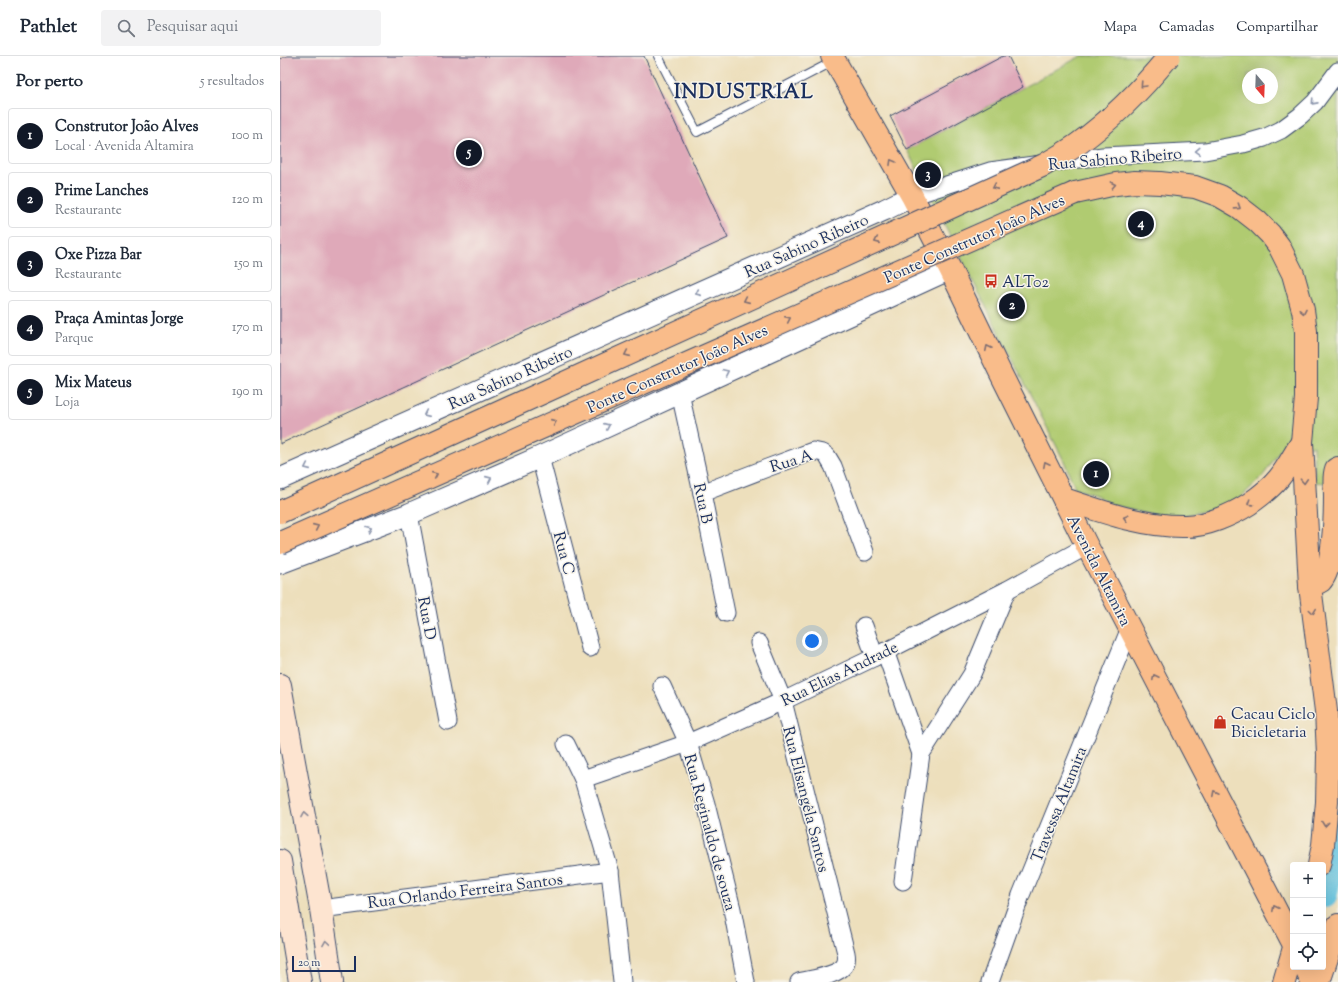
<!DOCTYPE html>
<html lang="pt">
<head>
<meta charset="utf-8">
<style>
	:root { --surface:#fff; --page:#f2f2f3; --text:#1f2937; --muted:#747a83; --line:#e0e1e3; --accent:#111827 }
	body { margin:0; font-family:"Sorts Mill Goudy",serif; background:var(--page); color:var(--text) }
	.controls { position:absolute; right:12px; bottom:12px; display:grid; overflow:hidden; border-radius:4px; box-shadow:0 4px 16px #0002 }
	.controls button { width:36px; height:36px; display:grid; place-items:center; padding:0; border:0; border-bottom:1px solid var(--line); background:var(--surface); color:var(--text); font:20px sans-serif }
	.compass { position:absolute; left:962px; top:12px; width:36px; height:36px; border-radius:50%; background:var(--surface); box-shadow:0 4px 16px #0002; rotate:161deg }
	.scale { position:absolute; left:12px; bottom:10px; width:64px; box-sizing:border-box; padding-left:4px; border:2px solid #1b2f5e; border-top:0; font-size:11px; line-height:14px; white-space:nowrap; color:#1b2f5e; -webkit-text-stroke:3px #f7f3e8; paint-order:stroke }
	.you { position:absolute; left:532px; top:585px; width:14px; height:14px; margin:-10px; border:3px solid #fff; border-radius:50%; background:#1a73e8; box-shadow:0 0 0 6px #1a73e833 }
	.badge { display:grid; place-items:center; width:26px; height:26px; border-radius:50%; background:var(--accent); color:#fff; font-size:13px; font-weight:700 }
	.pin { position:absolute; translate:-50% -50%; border:2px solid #fff; box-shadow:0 1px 4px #0006 }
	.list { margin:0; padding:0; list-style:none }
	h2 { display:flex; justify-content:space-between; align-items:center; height:52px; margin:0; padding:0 16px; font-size:17px }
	h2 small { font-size:13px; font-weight:400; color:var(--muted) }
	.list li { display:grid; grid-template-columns:26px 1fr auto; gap:12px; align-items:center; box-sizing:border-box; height:56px; margin:0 8px 8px; padding:0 8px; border:1px solid var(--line); border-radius:4px }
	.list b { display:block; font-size:15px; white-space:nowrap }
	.list p { margin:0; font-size:13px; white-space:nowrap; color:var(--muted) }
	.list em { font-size:13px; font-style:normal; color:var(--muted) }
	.icon { flex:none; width:22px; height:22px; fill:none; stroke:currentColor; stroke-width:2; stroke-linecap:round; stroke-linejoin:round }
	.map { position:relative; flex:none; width:1058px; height:926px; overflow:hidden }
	header { display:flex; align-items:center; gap:24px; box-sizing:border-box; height:56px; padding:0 20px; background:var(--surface); border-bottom:1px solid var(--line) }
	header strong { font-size:19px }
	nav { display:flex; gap:22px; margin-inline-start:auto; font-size:14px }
	.search { width:280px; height:36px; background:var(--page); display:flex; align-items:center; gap:10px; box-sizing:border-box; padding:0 14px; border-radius:4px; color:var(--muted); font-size:15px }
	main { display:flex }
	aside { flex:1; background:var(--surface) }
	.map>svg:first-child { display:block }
	.green { fill:#b0cb71; stroke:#667d68; fill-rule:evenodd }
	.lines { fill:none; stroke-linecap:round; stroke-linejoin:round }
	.canal { stroke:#62c3e0; stroke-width:22 }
	.building { fill:#dfa9b9 }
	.service-casing { stroke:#3a496c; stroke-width:10 }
	.minor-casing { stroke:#3a496c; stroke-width:19 }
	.tertiary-casing { stroke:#3a496c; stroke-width:23 }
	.secondary-casing { stroke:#3a496c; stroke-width:24 }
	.primary-casing { stroke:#3a496c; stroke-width:24 }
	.service { stroke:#fff; stroke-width:8 }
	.minor { stroke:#fff; stroke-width:17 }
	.tertiary { stroke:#fff; stroke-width:21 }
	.secondary { stroke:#fde4d0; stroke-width:22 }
	.primary { stroke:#f9bc8a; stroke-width:22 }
	.primary-bridge-casing { stroke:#3a496c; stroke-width:24; stroke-linecap:butt }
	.primary-bridge { stroke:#f9bc8a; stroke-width:22 }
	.oneway { stroke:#7f6e72 }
	.oneway2 { stroke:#8d97ae }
	.oneway3 { stroke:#8c8a97 }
	.labels { text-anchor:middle; stroke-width:3; stroke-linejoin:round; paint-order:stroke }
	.street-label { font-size:16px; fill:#1b2f5e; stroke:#f7f3e8 }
	.poi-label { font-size:16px; fill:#1b2f5e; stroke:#f7f3e8; text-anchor:start }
	.district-label { font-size:20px; font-weight:bold; letter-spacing:1px; fill:#1b2f5e; stroke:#f7f3e8 }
</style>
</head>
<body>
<header>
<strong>Pathlet</strong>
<div class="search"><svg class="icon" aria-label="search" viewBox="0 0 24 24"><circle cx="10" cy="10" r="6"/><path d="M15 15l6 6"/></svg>Pesquisar aqui</div>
<nav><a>Mapa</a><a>Camadas</a><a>Compartilhar</a></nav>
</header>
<main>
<aside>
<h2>Por perto<small>5 resultados</small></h2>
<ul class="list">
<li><span class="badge">1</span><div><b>Construtor João Alves</b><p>Local · Avenida Altamira</p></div><em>100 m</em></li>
<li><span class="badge">2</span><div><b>Prime Lanches</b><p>Restaurante</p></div><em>120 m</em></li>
<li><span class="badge">3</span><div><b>Oxe Pizza Bar</b><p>Restaurante</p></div><em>150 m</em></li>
<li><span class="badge">4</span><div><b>Praça Amintas Jorge</b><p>Parque</p></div><em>170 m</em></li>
<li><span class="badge">5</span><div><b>Mix Mateus</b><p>Loja</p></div><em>190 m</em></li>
</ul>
</aside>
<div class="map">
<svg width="1058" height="926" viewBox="0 0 1058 926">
	<rect width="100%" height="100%" fill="#f7f3e8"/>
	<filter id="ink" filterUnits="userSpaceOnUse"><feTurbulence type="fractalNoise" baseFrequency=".025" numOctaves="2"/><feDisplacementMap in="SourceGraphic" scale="8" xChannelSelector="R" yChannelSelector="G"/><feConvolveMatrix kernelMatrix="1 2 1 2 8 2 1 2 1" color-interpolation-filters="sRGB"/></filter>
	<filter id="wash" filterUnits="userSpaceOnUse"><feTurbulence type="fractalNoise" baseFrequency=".012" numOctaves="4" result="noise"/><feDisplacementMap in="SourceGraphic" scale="16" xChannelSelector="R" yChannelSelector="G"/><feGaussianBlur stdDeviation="0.9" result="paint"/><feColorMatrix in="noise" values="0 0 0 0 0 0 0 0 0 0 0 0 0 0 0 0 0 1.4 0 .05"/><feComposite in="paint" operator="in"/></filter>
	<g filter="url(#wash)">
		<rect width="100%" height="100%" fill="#eddfbc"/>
		<path class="green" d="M 801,0 L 1058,0 L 1058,428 L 1035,426 L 1033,390 L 1003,390 L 983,420 L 960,442 L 930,454 L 890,462 L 833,449 L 817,440 L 795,432 L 784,405 L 702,243 L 627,94 ZM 968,18 L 992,18 L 992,42 L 968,42 Z"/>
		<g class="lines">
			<path class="canal" d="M 1046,841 L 1052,813 L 1058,765"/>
		</g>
		<g id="blocks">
			<g class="building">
				<path d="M 7,0 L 364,0 L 448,182 L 0,388 L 0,3 Z"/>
				<path d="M 723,0 L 728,0 L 743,31 L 627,94 L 610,60 Z"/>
			</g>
		</g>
	</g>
	<g filter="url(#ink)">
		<use href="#blocks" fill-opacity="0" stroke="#3a496c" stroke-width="1"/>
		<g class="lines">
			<g class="service-casing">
				<path id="service" d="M 378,0 L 417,76 L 554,5"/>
			</g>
			<g class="minor-casing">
				<g id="minor">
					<path d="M 632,140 L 710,115 L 790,104 L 823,100 L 925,95 L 963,88 L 984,82 L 1001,74 L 1020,60 L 1035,46 L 1058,15"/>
					<path d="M 400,337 L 422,437 L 446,557"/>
					<path d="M 260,401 L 310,592"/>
					<path d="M 422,437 L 487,412 L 533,395 L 543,397 L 547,400 L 553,410 L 585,496"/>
					<path d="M 129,458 L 168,666"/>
					<path d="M 584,570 L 595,601"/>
					<path d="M 479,587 L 503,645 L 566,897 C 567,902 567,906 564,910 C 557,920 530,923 519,926"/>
					<path d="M 605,595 L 641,698"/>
					<path d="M 382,630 L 408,687 L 426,748 L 452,853 L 466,926"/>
					<path d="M 286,688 L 303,723 L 330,815 L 342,926"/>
					<path d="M 303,723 L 408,687 L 503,645 L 595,601 L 727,534 L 807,490"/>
					<path d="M 623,825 L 641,698 L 692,618 L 727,534"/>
					<path d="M 41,853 L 330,815"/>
					<path d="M 710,926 L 741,839 L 850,572"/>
				</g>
			</g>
			<g class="tertiary-casing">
				<g id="tertiary">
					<path d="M 0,423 L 604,154 L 632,140"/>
					<path d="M 0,507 L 129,458 L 260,401 L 670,213"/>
				</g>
			</g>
			<g class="secondary-casing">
				<g id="secondary">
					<path d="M 0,629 L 41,853 L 52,926"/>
					<path d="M 0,805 L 20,926"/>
				</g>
			</g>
			<g class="primary-casing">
				<g id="primary">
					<path d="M 552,0 L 632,140 L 670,213 L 721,318 L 807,490 L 1013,887"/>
					<path d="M 795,137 L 836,128 L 855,126 L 880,127 L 915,131 L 940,140 L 959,151 L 977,165 L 990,178 L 999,190 L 1013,218 L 1023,254 L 1026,275 L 1026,342 L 1022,386 L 1030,530 L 1046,655 L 1048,699 L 1047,746 L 1043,789 L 1039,809"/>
					<path d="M 784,443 C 823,456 864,471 906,470 C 926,470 952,459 969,448 C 979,441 991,432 999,422 C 1008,411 1014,398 1022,386"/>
					<path d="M 1030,530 C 1034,528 1038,527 1041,525 C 1054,511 1055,459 1055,440 C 1055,430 1053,422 1056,413 L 1058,412"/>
					<path d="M 1025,911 L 1032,926"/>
					<path d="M 1004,926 L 1013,895"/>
					<path d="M 1039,926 L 1058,869"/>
				</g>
			</g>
			<use href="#service" class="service"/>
			<use href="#minor" class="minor"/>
			<use href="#tertiary" class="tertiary"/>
			<use href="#secondary" class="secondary"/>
			<use href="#primary" class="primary"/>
			<g class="primary-bridge-casing">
				<g id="primary-bridge">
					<path d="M 0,456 L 764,109 C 775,102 787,96 798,88 C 831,64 863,32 889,0"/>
					<path d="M 0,487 L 795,137"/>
				</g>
			</g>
			<use href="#primary-bridge" class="primary-bridge"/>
		</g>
		<defs><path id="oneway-chevron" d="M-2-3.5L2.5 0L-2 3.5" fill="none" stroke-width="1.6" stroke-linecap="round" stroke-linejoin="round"/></defs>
		<g class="oneway">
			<use href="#oneway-chevron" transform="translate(863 29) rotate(133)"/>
			<use href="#oneway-chevron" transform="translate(612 106) rotate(-120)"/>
			<use href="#oneway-chevron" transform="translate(833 129) rotate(-11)"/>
			<use href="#oneway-chevron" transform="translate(715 131) rotate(156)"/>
			<use href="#oneway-chevron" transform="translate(958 151) rotate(33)"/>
			<use href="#oneway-chevron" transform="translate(597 185) rotate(156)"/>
			<use href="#oneway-chevron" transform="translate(466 244) rotate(156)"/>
			<use href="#oneway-chevron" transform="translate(1023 255) rotate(79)"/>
			<use href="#oneway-chevron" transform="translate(508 263) rotate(-24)"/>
			<use href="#oneway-chevron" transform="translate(708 292) rotate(-116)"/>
			<use href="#oneway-chevron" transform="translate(347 298) rotate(156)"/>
			<use href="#oneway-chevron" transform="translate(274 366) rotate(-24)"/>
			<use href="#oneway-chevron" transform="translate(766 408) rotate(-117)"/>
			<use href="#oneway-chevron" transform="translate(155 419) rotate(-24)"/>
			<use href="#oneway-chevron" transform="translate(1024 425) rotate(87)"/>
			<use href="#oneway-chevron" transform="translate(970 447) rotate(147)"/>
			<use href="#oneway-chevron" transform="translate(846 462) rotate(-165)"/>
			<use href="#oneway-chevron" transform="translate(36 471) rotate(-24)"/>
			<use href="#oneway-chevron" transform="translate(1033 555) rotate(82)"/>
			<use href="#oneway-chevron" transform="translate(875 621) rotate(-117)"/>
			<use href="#oneway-chevron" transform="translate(935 737) rotate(-117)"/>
			<use href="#oneway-chevron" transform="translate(1045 768) rotate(96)"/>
			<use href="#oneway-chevron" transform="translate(995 852) rotate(-117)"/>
		</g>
		<g class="oneway2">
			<use href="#oneway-chevron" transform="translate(1034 46) rotate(132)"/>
			<use href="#oneway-chevron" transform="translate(918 95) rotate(177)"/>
			<use href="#oneway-chevron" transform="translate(418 237) rotate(156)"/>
			<use href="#oneway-chevron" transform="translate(446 316) rotate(-25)"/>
			<use href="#oneway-chevron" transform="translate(146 358) rotate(156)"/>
			<use href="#oneway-chevron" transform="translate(327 370) rotate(-24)"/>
			<use href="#oneway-chevron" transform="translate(27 411) rotate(156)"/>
			<use href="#oneway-chevron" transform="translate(209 423) rotate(-24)"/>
			<use href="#oneway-chevron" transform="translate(89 473) rotate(-21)"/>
		</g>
		<g class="oneway3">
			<use href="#oneway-chevron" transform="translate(24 759) rotate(-100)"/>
			<use href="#oneway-chevron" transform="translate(46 887) rotate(-99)"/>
		</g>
	</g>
	<defs>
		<g id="bus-bare" transform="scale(1.08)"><path d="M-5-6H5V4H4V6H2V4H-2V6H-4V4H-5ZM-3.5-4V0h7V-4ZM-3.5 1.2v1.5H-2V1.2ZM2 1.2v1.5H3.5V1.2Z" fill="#c8321e" stroke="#f7f3e8" stroke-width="2.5" paint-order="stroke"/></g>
		<g id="shop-bare" transform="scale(1.08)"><path d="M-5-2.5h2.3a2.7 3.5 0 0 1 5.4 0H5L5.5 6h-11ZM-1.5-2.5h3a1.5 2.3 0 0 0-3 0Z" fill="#c8321e" stroke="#f7f3e8" stroke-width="2.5" paint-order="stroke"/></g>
	</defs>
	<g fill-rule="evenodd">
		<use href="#bus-bare" x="711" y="225"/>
		<use href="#shop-bare" x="940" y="666"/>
	</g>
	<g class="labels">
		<g class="street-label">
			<text transform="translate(835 102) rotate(-5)" y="6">Rua Sabino Ribeiro</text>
			<text transform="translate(694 182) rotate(-24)" y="6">Ponte Construtor João Alves</text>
			<text transform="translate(526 189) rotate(-24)" y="6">Rua Sabino Ribeiro</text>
			<text transform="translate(397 312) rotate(-24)" y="6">Ponte Construtor João Alves</text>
			<text transform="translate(230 321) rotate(-24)" y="6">Rua Sabino Ribeiro</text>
			<text transform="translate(511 404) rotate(-17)" y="6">Rua A</text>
			<text transform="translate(424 447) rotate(78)" y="6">Rua B</text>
			<text transform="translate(285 497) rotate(75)" y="6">Rua C</text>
			<text transform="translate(820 514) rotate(63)" y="6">Avenida Altamira</text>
			<text transform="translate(148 562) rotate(79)" y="6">Rua D</text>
			<text transform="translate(559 617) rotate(-26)" y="6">Rua Elias Andrade</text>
			<text transform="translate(527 743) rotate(76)" y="6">Rua Elisangêla Santos</text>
			<text transform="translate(778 748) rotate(-68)" y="6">Travessa Altamira</text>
			<text transform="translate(431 776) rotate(75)" y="6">Rua Reginaldo de souza</text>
			<text transform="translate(185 834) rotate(-7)" y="6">Rua Orlando Ferreira Santos</text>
		</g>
		<g class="poi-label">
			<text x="722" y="231">ALT02</text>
			<text x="951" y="663">Cacau Ciclo<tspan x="951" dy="18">Bicicletaria</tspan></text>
		</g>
		<g class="district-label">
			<text x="464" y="42">INDUSTRIAL</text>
		</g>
	</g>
</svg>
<div class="controls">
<button>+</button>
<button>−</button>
<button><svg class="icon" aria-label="locate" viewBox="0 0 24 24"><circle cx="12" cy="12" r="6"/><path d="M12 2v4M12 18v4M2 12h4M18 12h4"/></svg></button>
</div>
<svg class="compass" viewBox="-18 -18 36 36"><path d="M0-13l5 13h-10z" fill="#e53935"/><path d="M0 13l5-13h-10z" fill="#747a83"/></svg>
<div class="scale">20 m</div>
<div class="you"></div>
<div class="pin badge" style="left:816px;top:418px">1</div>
<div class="pin badge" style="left:732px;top:250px">2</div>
<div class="pin badge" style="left:648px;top:119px">3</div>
<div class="pin badge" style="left:861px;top:168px">4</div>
<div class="pin badge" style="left:189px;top:97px">5</div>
</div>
</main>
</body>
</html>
